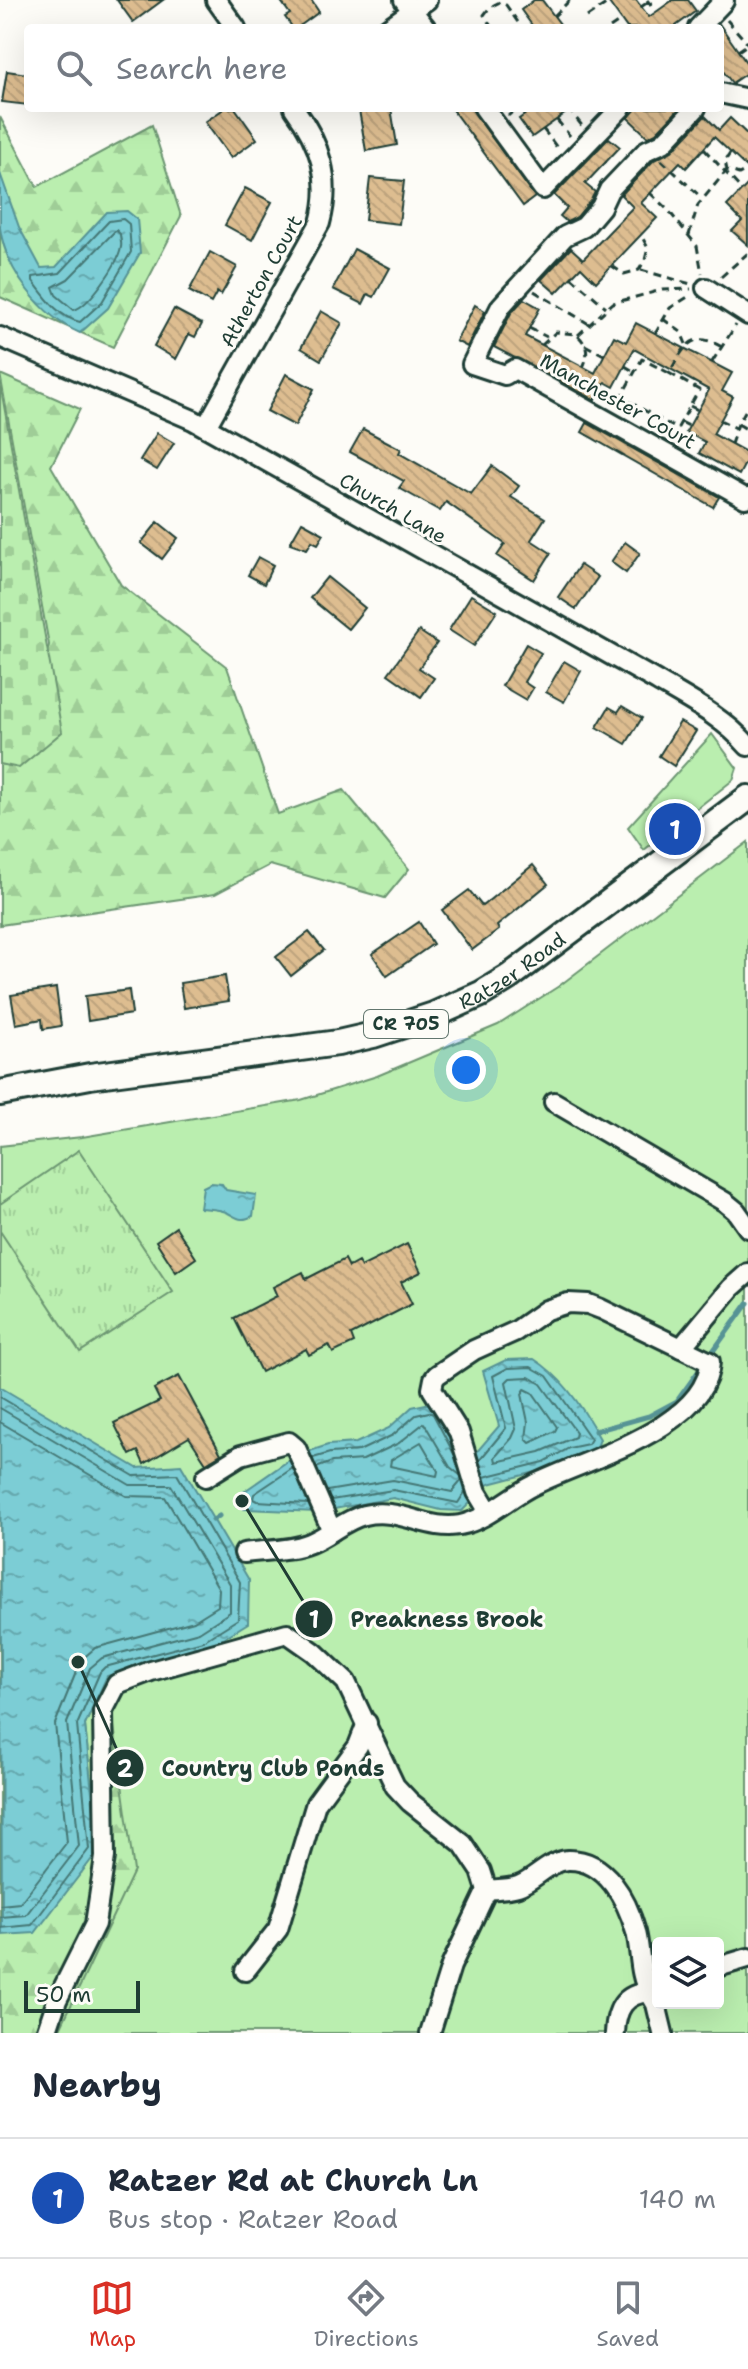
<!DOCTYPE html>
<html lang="en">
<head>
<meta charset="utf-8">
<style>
	:root { --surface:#fff; --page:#f6f6f7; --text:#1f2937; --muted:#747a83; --line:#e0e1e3; --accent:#d93025 }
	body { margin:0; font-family:"Shantell Sans",sans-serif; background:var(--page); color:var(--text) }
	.controls { position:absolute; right:24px; bottom:24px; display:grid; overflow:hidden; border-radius:8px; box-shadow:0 8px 32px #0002 }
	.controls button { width:72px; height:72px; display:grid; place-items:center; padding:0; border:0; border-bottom:2px solid var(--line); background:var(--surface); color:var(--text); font:40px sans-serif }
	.scale { position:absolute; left:24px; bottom:20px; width:116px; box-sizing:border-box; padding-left:8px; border:4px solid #1f3d34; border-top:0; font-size:22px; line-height:28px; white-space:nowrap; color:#1f3d34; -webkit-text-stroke:6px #fdfcf7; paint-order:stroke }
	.you { position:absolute; left:466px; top:1070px; width:28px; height:28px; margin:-20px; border:6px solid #fff; border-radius:50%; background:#1a73e8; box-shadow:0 0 0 12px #1a73e833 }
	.badge { display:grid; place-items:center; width:52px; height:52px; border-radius:50%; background:var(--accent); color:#fff; font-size:26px; font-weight:700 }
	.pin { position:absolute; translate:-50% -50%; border:4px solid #fff; box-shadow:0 2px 8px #0006 }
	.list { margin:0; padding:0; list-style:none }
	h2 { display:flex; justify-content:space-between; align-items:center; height:104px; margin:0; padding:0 32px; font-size:34px }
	h2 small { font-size:26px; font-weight:400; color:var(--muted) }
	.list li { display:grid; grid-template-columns:52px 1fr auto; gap:24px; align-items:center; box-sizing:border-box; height:120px; padding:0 32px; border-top:2px solid var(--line) }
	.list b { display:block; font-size:30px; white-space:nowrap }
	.list p { margin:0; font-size:26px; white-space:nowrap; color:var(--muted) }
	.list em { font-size:26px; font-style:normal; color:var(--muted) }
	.icon { flex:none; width:44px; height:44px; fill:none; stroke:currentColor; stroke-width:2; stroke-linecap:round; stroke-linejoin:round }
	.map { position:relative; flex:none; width:748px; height:2033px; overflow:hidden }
	.search { position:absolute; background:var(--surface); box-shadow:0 8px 32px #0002; left:24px; right:24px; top:24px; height:88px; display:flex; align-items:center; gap:20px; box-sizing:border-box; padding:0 28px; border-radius:8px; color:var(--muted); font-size:30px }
	.sheet { height:224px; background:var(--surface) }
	nav { display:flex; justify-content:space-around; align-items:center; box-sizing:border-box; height:112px; border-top:2px solid var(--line); background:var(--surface); font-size:22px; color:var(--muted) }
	nav a { display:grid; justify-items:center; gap:4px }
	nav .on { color:var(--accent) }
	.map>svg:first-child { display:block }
	.green { fill:#baeeaf; stroke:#6c9672; stroke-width:2; fill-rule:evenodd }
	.forest { fill:url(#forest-firs); stroke:#6c9672; stroke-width:2 }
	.cemetery { fill:url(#cemetery-stones); stroke:#6c9672; stroke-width:2 }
	.park { fill:url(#park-tufts); stroke:#6c9672; stroke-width:2 }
	.water { fill:url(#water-ripples); stroke:#579395; stroke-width:2 }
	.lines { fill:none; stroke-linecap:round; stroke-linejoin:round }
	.shore { stroke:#447774; stroke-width:2 }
	.stream { stroke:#579395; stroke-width:5 }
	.building { fill:url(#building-back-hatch); stroke:#1f3d34; stroke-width:2 }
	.minor-casing { stroke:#1f3d34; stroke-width:24 }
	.major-casing { stroke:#1f3d34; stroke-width:30 }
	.path { stroke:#1f3d34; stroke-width:3; stroke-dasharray:8 6; stroke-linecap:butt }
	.minor { stroke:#fdfcf7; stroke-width:18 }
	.major { stroke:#fdfcf7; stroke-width:24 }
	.labels { text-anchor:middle; stroke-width:6; stroke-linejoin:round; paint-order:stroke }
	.shield { fill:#fdfcf7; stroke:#62766e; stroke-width:2 }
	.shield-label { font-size:18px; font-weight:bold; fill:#1f3d34 }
	.street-label { font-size:20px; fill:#1f3d34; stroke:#fdfcf7 }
	.leader { fill:none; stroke:#1f3d34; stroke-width:3 }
	.callout-dot { fill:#1f3d34; stroke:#fdfcf7; stroke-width:3 }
	.mark-label { font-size:24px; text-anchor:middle; font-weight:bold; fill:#fff }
	.callout-label { font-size:22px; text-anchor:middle; font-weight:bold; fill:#1f3d34; stroke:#fdfcf7; stroke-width:6; stroke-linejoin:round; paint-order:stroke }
</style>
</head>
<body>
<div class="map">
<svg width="748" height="2033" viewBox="0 0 748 2033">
	<defs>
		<pattern id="forest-firs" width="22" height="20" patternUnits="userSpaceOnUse" patternTransform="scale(2)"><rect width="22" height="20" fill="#baeeaf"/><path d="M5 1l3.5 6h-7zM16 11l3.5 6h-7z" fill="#9fcd97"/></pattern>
		<pattern id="cemetery-stones" width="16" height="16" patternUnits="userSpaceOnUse" patternTransform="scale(2)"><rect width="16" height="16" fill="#baeeaf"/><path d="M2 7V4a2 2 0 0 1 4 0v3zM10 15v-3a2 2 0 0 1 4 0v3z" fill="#9fcd97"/></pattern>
		<pattern id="park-tufts" width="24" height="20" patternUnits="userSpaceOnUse" patternTransform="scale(2)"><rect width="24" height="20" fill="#baeeaf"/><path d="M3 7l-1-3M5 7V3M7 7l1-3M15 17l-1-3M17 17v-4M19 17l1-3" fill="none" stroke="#9fcd97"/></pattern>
		<pattern id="water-ripples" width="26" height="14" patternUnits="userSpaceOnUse" patternTransform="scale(2)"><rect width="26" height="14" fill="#7ccdd5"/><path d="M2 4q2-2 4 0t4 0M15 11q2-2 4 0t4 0" fill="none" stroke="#65a8ae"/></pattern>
		<pattern id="building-back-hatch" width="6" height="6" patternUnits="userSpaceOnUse" patternTransform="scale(2)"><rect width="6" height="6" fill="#ddbd90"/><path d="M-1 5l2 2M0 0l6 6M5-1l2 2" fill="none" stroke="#bda37d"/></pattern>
	</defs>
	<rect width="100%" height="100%" fill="#fdfcf7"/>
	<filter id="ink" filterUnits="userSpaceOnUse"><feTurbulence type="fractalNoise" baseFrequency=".0125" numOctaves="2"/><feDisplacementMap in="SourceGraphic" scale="16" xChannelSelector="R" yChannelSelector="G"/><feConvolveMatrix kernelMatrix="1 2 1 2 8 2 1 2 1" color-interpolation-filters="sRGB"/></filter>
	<g filter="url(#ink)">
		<g class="green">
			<path d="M 712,734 L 737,768 L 733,780 L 644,850 L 628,827 Z"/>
			<path d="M 748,842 L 748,2033 L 0,2033 L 0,1146 L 82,1137 L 301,1100 L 377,1076 L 498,1025 L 559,986 ZM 658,1943 L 718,1943 L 718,2003 L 658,2003 Z"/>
		</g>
		<g class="forest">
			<path d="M 0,117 L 37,187 L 152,125 L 181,216 L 113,347 L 0,297 Z"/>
			<path d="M 0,374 L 80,409 L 51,466 L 121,585 L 227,667 L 278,814 L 344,790 L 409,869 L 385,898 L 270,865 L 215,894 L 0,925 L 0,764 L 19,767 L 49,645 Z"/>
			<path d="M 107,1675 L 134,1871 L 58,2033 L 0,2033 L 0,1933 L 2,1935 L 98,1851 L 85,1725 Z"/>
		</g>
		<path class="cemetery" d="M 0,383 L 62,732 L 19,768 L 0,764 Z"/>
		<path class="park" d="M 79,1150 L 173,1292 L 80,1352 L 0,1231 L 0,1204 Z"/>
		<g class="water">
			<path d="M 0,173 L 19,227 L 41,268 L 56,267 L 107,212 L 127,211 L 137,219 L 140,253 L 108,308 L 80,333 C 41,316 6,271 0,228 C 0,211 0,191 0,173 Z"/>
			<path d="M 211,1183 L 222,1184 L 226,1190 L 256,1195 L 253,1216 C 241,1222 238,1218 228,1213 C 221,1209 208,1209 200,1208 L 203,1187 Z"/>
			<path d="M 534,1359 C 563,1377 584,1409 600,1439 L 596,1450 L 582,1456 L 572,1456 L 547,1469 L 489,1484 L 473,1494 L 470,1503 L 462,1511 L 441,1510 L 393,1498 L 318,1512 L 244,1509 L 239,1495 L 295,1456 L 328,1445 L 356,1443 L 389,1428 L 412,1407 L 430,1403 L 475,1454 L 499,1426 L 483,1371 L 506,1360 Z"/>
			<path d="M 0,1387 L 137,1468 L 181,1465 L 249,1580 L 248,1623 L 206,1649 L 107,1676 L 85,1725 L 98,1851 L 35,1933 L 2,1935 Z"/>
		</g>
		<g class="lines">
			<g class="shore">
				<path d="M 123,219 L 129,224 L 131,252 L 102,302 L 80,322 C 59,318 45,297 33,281 L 33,277 L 60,273 L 109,221 Z"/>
				<path d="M 116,230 L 120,234 C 120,238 122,243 121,247 C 119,263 89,306 74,310 L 56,295 L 53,287 L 68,279 Z"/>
				<path d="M 510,1378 L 529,1377 L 541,1384 L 576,1432 L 575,1437 L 540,1452 L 496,1462 L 495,1457 L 512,1438 L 516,1429 L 506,1382 Z"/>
				<path d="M 525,1389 L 533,1393 L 557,1427 L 555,1431 L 530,1443 L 526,1439 L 528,1422 L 522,1394 Z"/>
				<path d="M 0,1397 L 134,1476 L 177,1474 L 240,1582 L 238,1619 L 203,1641 L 105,1667 L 100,1672 L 77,1725 L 89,1849 L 32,1925 L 0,1928"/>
				<path d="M 0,1408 L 130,1485 L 171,1485 L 230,1584 L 230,1612 L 199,1632 L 102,1658 L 90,1668 L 67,1723 L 79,1846 L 26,1915 L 0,1917"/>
				<path d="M 0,1422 L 126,1496 L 165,1497 L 219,1589 L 218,1606 L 194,1621 L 95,1648 L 81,1660 L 55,1724 L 67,1842 L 20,1903 L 0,1905"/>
				<path d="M 421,1442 L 438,1471 L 437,1476 L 390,1466 L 391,1460 Z"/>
				<path d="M 313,1458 L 330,1453 L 359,1451 L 393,1435 L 416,1415 L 429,1412 L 433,1414 L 454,1454"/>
				<path d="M 479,1461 L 506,1428 L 493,1376 L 508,1368 L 531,1367 L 547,1376 L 591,1439 L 588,1444 L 569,1448 L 544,1462 L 484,1477"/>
				<path d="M 293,1468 L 254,1494 L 253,1499 L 257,1501 L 308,1504"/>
				<path d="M 316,1468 L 332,1462 L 363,1460 L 399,1443 L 424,1423 L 450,1467 L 460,1475"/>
				<path d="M 327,1491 L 393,1480 L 452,1492 L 462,1480"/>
				<path d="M 331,1500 L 393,1490 L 458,1503 L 465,1492"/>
			</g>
			<g class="stream">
				<path d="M 708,1358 L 748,1303"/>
				<path d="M 595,1431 L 649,1416 L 677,1401 L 700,1369"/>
				<path d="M 237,1504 L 242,1501"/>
				<path d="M 213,1520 L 219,1516"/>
			</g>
		</g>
		<g class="building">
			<path d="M 117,0 L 163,0 L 133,22 Z"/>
			<path d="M 280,0 L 311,0 L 319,12 L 297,28 L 293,28 L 285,17 L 290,14 Z"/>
			<path d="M 534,0 L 542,0 L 563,28 L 534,28 L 521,10 Z"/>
			<path d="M 607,0 L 636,0 L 649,17 L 673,0 L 688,0 L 696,11 L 673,28 L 627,28 Z"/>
			<path d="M 720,25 L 748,65 L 748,72 L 732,83 L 720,67 Z"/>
			<path d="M 7,71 L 28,74 L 28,105 L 2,102 Z"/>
			<path d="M 225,108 L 235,108 L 257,139 L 231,158 L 205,122 Z"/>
			<path d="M 370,108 L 391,108 L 397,145 L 366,151 L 359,110 Z"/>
			<path d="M 451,108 L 471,108 L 535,197 L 523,206 Z"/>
			<path d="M 534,108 L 573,108 L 532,137 L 519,119 Z"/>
			<path d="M 637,108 L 680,108 L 656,133 L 648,137 L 628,118 Z"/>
			<path d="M 705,116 L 719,130 L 730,118 L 748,135 L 748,169 L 714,137 L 686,168 L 680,162 L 641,203 L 657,218 L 596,282 L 581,267 L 556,293 L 541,280 L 571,248 L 583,259 L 633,207 L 621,195 L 654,160 L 672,151 Z"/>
			<path d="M 609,138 L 620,147 L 585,184 L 595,192 L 591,200 L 577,217 L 567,222 L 560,216 L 567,208 L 554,195 Z"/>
			<path d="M 370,178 L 404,181 L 399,224 L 365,220 Z"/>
			<path d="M 748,184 L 748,245 L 732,231 L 742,221 L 727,206 Z"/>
			<path d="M 245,188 L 272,202 L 252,240 L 225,225 Z"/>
			<path d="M 354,249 L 390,268 L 374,297 L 368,294 L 363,304 L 333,289 Z"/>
			<path d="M 210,252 L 237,267 L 221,295 L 217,292 L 211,303 L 189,291 Z"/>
			<path d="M 524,299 L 540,308 L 525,336 L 595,373 L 614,336 L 626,342 L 636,323 L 732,373 L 722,391 L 733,397 L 713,434 L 748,453 L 748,458 L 739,475 L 699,453 L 705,442 L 686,432 L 709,390 L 634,349 L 614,387 L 605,382 L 595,400 L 494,347 L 511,313 Z"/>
			<path d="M 475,305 L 485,311 L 467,347 L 456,341 Z"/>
			<path d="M 174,309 L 202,324 L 195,337 L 189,334 L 176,359 L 154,346 Z"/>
			<path d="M 321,311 L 342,323 L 321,360 L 301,348 Z"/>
			<path d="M 286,374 L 314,389 L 295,426 L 267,411 Z"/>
			<path d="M 587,423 L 719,497 L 713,507 L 582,432 Z"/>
			<path d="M 363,429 L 401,449 L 399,453 L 471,494 L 492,466 L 519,486 L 511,497 L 545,518 L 531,540 L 551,553 L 534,580 L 497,556 L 505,544 L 446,502 L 440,511 L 399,488 L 404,481 L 350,452 Z"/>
			<path d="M 157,433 L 174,443 L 157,470 L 140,460 Z"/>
			<path d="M 158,522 L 178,538 L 162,559 L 141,543 Z"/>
			<path d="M 302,522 L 324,534 L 318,544 L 312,541 L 307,549 L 290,543 Z"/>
			<path d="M 625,542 L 640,553 L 626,573 L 611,562 Z"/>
			<path d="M 258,557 L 273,565 L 264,584 L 248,575 Z"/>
			<path d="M 580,565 L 598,577 L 576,609 L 558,597 Z"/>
			<path d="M 327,577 L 365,608 L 348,629 L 310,598 Z"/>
			<path d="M 471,595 L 497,611 L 474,646 L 449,630 Z"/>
			<path d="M 419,631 L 437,643 L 419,668 L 434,678 L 421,697 L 388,674 Z"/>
			<path d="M 526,644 L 541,653 L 524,682 L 533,688 L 526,700 L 502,686 Z"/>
			<path d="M 564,661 L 581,671 L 564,702 L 546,692 Z"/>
			<path d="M 622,706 L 642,718 L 626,744 L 597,727 L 609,707 L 618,712 Z"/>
			<path d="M 680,722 L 696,731 L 674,766 L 659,756 Z"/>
			<path d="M 533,865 L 548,884 L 497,926 L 499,930 L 472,950 L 442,910 L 469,890 L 482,906 Z"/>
			<path d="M 419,922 L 433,944 L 387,976 L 372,954 Z"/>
			<path d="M 309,932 L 324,950 L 291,976 L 276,957 Z"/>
			<path d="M 225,976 L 229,1001 L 184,1008 L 180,983 Z"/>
			<path d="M 56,988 L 61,1026 L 43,1029 L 42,1019 L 16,1024 L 11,995 Z"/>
			<path d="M 129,990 L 132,1014 L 88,1021 L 85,996 Z"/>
			<path d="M 176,1227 L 196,1258 L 176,1272 L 156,1241 Z"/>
			<path d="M 407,1244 L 421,1272 L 401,1282 L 412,1304 L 351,1335 L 354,1343 L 333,1353 L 329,1345 L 309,1355 L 306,1349 L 261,1372 L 234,1318 L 277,1296 L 273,1287 L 303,1272 L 306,1279 L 345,1259 L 349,1267 L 358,1262 L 361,1267 Z"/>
			<path d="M 179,1376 L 221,1454 L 206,1463 L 189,1437 L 144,1464 L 138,1451 L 130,1455 L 114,1423 L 160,1401 L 154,1389 Z"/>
		</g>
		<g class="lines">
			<g class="minor-casing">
				<g id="minor">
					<path d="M 216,0 L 236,28"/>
					<path d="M 404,0 L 426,28"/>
					<path d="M 388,28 L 427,0"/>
					<path d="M 698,28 L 724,1"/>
					<path d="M 720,93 L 748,99"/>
					<path d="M 484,108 L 543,189 L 621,108"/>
					<path d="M 696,108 L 663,143 L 647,150 L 609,190 L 601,207 L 584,227 L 565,236 L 501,306 L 472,364 L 505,375 L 515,369 L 745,498 L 748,497"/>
					<path d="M 706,288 L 748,315"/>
					<path d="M 0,337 L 193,420 L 657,681 C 689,700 723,717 748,746"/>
					<path d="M 206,427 L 320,223 C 332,179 320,143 294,108"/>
					<path d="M 554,1102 L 725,1202 L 736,1211 L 748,1228"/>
					<path d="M 681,1348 L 731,1288 L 748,1273"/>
					<path d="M 206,1477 L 241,1455 L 289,1442 L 296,1448 L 332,1531"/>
					<path d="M 244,1553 C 266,1550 290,1551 310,1543 C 330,1535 344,1520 364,1515 C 400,1507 428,1531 460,1525 C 487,1520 509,1497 534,1485 C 583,1460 707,1428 710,1362 L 601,1309 L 588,1304 L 568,1303 L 546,1310 L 516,1331 L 474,1350 L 437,1375 L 434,1379 L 432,1389 L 459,1432 L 477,1492 L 489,1512"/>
					<path d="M 487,1890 C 497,1889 509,1889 518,1886 C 535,1880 549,1861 568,1860 C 606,1859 627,1900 636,1932 C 641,1953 639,1974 649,1992 L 658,1992"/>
					<path d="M 718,1967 L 748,1958"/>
					<path d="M 245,1971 L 278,1929 L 316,1803 L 358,1746 L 367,1723"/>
					<path d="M 46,2033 L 57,2000 L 95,1924 L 105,1857 L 103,1711 L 117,1684 L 151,1671 L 287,1633 L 314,1652 L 346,1682 L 395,1786 L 410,1802 L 463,1844 L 481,1871 L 487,1890 L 451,1966 L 430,2033"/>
					<path d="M 615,2033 C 616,2009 624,1994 649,1992 L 656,2004 L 663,2033"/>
				</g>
			</g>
			<g class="major-casing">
				<g id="major">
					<path id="s1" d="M 0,1093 L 90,1076 L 338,1043 L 373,1035 L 434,1015 L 481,994 L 509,977 L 748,798"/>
				</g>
			</g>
			<g class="path">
				<path d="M 647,0 L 650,4 L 658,0"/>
				<path d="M 641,7 L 648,2"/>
				<path d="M 554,16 L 570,0"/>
				<path d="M 587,17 L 606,4"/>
				<path d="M 727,20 L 748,44"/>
				<path d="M 492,28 L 484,15 L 490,7 L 500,2 L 506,5 L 522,28"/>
				<path d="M 610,28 L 622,20"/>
				<path d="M 738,51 L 748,44"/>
				<path d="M 568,108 L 583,127"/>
				<path d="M 508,116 L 517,108"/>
				<path d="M 557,120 L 570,136"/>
				<path d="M 543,129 L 558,149"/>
				<path d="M 704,149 L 742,190"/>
				<path d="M 731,152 L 725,161 L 727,170 L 739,174 L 748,169"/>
				<path d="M 661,160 L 702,198"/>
				<path d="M 650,193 L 668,210 L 697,246 L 702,273"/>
				<path d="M 689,235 L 698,205 L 727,170"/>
				<path d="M 612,266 L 624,274 L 639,270 L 645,260 L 648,248 L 641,235"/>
				<path d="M 641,270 L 691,284"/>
				<path d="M 571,277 L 606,307"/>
				<path d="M 721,277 L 748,253"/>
				<path d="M 534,291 L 589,324"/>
				<path d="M 663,319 L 681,332 L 686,344"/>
				<path d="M 529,328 L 547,337"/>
				<path d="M 655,334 L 670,308 L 691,295"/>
				<path d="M 578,335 L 613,303 L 662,290 L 691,289"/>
				<path d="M 542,345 L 556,332 L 576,334 C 587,343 590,354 583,367"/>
				<path d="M 585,345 L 604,355"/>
				<path d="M 712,362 L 736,325"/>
				<path d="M 625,366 L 635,372"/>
				<path d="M 669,373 L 699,390 L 677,429 L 621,397 L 642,359 L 669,373 C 684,349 690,328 722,347"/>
				<path d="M 690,406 L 698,410"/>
				<path d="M 720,420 L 736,428"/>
				<path d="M 681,422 L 689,426"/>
				<path d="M 738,424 L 748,430"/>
				<path d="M 731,444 L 738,424 L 748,406"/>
			</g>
			<use href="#minor" class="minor"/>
			<use href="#major" class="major"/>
		</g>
	</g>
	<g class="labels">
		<rect class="shield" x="364" y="1010" width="84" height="28" rx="6"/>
		<g class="shield-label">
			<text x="406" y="1030">CR 705</text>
		</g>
		<g class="street-label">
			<text transform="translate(261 281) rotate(-61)" y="7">Atherton Court</text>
			<text transform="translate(618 401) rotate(29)" y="7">Manchester Court</text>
			<text transform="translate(393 508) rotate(30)" y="7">Church Lane</text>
			<text dy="7" stroke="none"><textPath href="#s1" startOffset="532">Ratzer Road</textPath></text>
		</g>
	</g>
	<path class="leader" d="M242 1501L314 1619M78 1662L125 1768"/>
	<g class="callout-dot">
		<circle cx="242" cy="1501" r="8"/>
		<circle cx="78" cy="1662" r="8"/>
		<circle cx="314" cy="1619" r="20"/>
		<circle cx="125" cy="1768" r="20"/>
	</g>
	<g class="mark-label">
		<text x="314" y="1628">1</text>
		<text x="125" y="1777">2</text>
	</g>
	<g class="callout-label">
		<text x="447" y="1627">Preakness Brook</text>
		<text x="273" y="1776">Country Club Ponds</text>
	</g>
</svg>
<div class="controls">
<button><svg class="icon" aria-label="layers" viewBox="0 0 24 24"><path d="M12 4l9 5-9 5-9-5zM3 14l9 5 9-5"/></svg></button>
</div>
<div class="scale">50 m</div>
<div class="you"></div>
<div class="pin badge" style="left:675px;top:829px;background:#1a4fb4">1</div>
<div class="search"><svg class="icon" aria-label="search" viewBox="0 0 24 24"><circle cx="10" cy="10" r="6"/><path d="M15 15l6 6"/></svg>Search here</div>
</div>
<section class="sheet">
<h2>Nearby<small></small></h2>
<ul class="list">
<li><span class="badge" style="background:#1a4fb4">1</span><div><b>Ratzer Rd at Church Ln</b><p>Bus stop · Ratzer Road</p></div><em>140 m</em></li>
</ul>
</section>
<nav>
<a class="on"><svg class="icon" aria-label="map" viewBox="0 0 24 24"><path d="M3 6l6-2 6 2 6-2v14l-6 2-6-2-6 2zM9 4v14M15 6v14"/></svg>Map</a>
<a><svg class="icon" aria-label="directions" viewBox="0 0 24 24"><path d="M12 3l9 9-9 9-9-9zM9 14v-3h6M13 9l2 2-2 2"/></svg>Directions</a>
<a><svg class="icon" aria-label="saved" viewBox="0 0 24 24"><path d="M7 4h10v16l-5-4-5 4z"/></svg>Saved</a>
</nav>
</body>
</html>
